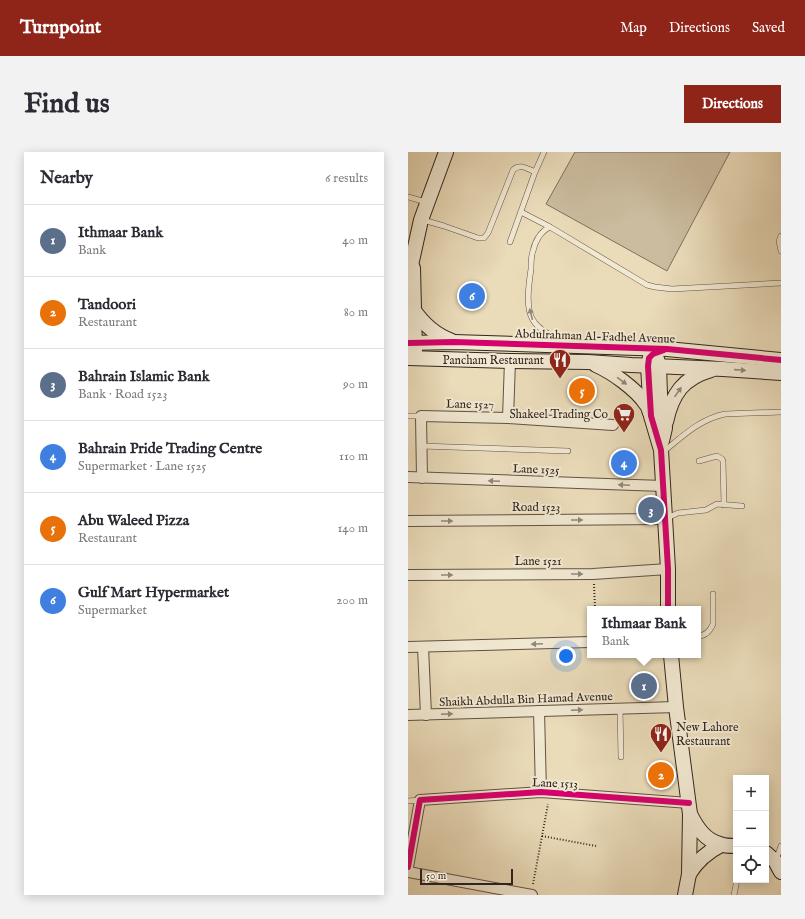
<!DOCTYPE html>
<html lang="en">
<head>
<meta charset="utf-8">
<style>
	:root { --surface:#fff; --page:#f2f2f3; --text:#2b2b33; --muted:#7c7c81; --line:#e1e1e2; --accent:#8f2418 }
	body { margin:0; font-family:"IM FELL English",serif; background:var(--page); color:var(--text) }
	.controls { position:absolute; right:12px; bottom:12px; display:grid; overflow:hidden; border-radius:0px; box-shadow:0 2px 10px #0003 }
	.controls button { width:36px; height:36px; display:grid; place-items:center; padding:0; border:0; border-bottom:1px solid var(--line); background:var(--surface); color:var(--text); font:20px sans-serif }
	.scale { position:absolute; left:12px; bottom:10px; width:93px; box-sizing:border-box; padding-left:4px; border:2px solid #32251e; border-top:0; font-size:11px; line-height:14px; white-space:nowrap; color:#32251e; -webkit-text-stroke:3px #f1e8d2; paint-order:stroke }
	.you { position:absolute; left:158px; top:504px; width:14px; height:14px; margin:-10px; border:3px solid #fff; border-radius:50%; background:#1a73e8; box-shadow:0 0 0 6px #1a73e833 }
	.badge { display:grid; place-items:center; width:26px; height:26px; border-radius:50%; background:var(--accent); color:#fff; font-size:13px; font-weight:700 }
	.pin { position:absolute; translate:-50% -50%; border:2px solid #fff; box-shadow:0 1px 4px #0006 }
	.popup { position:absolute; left:179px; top:454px; width:114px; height:52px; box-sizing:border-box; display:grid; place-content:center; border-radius:0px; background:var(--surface); filter:drop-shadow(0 1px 3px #0005); font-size:13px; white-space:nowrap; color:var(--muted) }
	.popup b { font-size:15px; color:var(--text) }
	.popup::after { content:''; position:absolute; left:50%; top:100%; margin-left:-8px; border:8px solid transparent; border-top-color:var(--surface) }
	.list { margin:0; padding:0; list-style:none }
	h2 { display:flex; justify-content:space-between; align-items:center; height:52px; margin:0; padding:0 16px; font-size:17px }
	h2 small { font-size:13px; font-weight:400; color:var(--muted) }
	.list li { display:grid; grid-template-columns:26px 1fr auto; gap:12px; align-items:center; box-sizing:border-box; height:72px; padding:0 16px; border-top:1px solid var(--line) }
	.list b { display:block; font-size:15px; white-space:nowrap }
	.list p { margin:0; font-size:13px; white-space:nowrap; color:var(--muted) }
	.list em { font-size:13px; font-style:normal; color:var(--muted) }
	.icon { flex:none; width:22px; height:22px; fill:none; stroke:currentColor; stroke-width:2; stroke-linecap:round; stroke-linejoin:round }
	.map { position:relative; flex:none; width:373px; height:743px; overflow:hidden; border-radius:0px }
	header { display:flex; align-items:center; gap:24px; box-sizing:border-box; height:56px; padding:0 20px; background:var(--accent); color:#fff }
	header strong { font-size:19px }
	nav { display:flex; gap:22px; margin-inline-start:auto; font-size:14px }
	.intro { display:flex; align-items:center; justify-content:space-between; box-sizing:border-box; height:96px; padding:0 24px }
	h1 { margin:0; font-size:28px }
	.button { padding:10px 18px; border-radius:0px; background:var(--accent); color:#fff; font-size:14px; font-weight:700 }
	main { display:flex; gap:24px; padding:0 24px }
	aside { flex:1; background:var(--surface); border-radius:0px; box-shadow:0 2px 10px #0003 }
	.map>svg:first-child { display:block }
	.green { fill:#cbbc9f; stroke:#7e705e }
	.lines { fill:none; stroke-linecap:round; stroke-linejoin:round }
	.lane-casing { stroke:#605245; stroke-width:6 }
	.street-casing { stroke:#605245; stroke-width:12 }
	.secondary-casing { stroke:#32251e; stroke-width:16 }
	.path { stroke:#32251e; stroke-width:2; stroke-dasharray:1 2; stroke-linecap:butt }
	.lane { stroke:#f1e8d2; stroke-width:5 }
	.street { stroke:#f1e8d2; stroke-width:10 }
	.secondary { stroke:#f1e8d2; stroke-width:14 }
	.cycleway-casing { stroke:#f1e8d2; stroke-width:8 }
	.cycleway { stroke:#d6006c; stroke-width:6 }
	.oneway { fill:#928678 }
	.labels { text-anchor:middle; stroke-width:4; stroke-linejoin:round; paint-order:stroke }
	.street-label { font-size:12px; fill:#32251e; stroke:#f1e8d2 }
	.poi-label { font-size:12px; fill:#32251e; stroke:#f1e8d2; text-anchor:end }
</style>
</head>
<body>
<header>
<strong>Turnpoint</strong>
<nav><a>Map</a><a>Directions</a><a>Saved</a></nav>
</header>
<div class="intro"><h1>Find us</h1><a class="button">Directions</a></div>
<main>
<aside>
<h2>Nearby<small>6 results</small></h2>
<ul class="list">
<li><span class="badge" style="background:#5c6f8a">1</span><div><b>Ithmaar Bank</b><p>Bank</p></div><em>40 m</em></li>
<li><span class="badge" style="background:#e8710a">2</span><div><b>Tandoori</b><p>Restaurant</p></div><em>80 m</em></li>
<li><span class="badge" style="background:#5c6f8a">3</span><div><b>Bahrain Islamic Bank</b><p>Bank · Road 1523</p></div><em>90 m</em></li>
<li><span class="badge" style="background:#3f7fe0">4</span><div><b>Bahrain Pride Trading Centre</b><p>Supermarket · Lane 1525</p></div><em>110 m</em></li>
<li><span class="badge" style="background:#e8710a">5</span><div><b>Abu Waleed Pizza</b><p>Restaurant</p></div><em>140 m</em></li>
<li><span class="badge" style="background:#3f7fe0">6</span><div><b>Gulf Mart Hypermarket</b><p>Supermarket</p></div><em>200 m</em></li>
</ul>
</aside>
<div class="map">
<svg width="373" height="743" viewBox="0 0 373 743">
	<rect width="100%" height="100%" fill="#eadbb9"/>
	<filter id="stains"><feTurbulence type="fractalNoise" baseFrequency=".005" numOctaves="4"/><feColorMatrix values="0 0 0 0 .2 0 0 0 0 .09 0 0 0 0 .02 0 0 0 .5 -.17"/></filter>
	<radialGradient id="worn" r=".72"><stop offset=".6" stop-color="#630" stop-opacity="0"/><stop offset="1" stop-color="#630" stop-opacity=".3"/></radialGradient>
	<path class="green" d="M 167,0 L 322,0 L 259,119 L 138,52 Z"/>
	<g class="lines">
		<g class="lane-casing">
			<g id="lane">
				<path d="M 0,45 L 18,50"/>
				<path d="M 113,60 L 142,75 L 239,133 L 247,135 L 264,137 L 373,131"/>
				<path d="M 15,68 L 36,74 L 70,86 L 76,86 L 80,81 L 105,18 C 112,11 120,17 127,20"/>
				<path d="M 142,75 C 133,79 127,89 125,99 C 123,104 123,111 123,117 C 121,131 117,156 125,168 C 130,177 146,186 155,189"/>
				<path d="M 373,84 L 371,89 L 373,99"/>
				<path d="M 102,90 L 127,20 L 136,0"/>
				<path d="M 0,264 L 13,264"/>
				<path d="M 13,294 L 160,299"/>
				<path d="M 255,300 C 275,284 292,267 317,262 L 373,260"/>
				<path d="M 291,309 L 309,304 L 314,307 L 315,309 L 316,353"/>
				<path d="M 259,366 L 270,361 L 298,358 L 309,352 L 334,354"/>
				<path d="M 290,484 C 298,484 302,479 305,472 L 305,442"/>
				<path d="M 212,557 L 213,605"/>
				<path d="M 0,649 L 12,648"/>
				<path d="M 368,708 L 373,694"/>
				<path d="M 326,743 L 329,728"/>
			</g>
		</g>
		<g class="street-casing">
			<g id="street">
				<path d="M 100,266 L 102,209"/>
				<path d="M 0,325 L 255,334"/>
				<path d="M 14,326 L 13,264 L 100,266 L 205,273"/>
				<path d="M 0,369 L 256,367"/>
				<path d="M 0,423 L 185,422 L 260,417"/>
				<path d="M 0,495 L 182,490"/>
				<path d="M 15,495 L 18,563"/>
				<path d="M 131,559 L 133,640"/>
				<path d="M 0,563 L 268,555"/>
				<path d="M 0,715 L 12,648 L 133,640 L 281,651"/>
				<path d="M 0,720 L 124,743"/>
			</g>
		</g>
		<g class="secondary-casing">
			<g id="secondary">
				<path d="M 5,116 L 7,199"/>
				<path d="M 0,127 L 13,68 L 38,0"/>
				<path d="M 5,157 C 15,172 27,183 44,189"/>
				<path d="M 0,191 L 46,190 L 259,197 L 373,208"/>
				<path d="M 242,205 L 240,214 L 243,264 L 253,298 L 260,417 L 260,457"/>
				<path d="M 0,206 L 102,209 L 180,210 L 223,213 L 315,217 L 373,221"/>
				<path d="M 249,207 L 251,214 L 252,242 L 257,276 L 254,289"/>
				<path d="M 188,213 C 204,220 228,237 238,252 C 240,254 241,258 242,261"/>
				<path d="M 258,270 C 264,242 275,226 303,218"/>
				<path d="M 263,503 L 268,555 L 282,662 L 281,722 L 277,743"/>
				<path d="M 282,662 C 289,676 297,688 312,692 C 317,694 323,694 328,694"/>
				<path d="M 358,701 L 367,709 L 373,720"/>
				<path d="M 281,722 C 289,709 299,700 313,693"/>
			</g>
		</g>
		<g class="path">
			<path d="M 186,432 L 187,457"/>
			<path d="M 134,684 L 188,694"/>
			<path d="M 125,732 L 140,652"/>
		</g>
		<use href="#lane" class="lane"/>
		<use href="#street" class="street"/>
		<use href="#secondary" class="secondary"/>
		<g class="cycleway-casing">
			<g id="cycleway">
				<path d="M 0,191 L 46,190 L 259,197 L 373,208"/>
				<path d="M 256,198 L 245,202 L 241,206 L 240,214 L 243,264 L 253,298 L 260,417 L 260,457"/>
				<path d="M 0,715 L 12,648 L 133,640 L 281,651"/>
			</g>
		</g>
		<use href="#cycleway" class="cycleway"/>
	</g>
	<defs><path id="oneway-solid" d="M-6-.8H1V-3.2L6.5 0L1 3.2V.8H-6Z"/></defs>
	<g class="oneway">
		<use href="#oneway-solid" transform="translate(123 162) rotate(-104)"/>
		<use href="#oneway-solid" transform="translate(332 218) rotate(4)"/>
		<use href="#oneway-solid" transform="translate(214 229) rotate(36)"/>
		<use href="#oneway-solid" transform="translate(270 240) rotate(-55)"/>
		<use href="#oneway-solid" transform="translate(86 329) rotate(-178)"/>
		<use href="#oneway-solid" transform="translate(216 333) rotate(-178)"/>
		<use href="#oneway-solid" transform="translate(169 368)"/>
		<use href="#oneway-solid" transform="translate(39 369)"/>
		<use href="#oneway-solid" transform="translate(169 422)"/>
		<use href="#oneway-solid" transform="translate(39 423)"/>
		<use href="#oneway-solid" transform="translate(129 492) rotate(178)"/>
		<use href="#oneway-solid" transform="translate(169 558) rotate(-2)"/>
		<use href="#oneway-solid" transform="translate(39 562) rotate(-2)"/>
	</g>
	<defs>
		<g id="restaurant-pin" transform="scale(1.15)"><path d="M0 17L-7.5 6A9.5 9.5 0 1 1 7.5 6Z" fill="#8f2418" stroke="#f1e8d2"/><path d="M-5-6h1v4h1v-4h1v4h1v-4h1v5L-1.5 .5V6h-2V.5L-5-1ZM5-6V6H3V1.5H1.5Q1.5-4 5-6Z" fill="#fff"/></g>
		<g id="supermarket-pin" transform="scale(1.15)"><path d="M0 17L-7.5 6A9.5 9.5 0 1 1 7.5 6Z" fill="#8f2418" stroke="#f1e8d2"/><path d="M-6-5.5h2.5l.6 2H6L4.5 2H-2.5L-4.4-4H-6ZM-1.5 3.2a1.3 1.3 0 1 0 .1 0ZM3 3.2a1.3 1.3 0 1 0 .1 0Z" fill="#fff"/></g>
	</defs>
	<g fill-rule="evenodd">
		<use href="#restaurant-pin" x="152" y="208"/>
		<use href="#supermarket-pin" x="216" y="262"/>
		<use href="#restaurant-pin" x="253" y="582"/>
	</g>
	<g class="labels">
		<g class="street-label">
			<text transform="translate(187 184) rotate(2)" y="4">Abdulrahman Al-Fadhel Avenue</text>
			<text transform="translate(62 252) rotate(1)" y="4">Lane 1527</text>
			<text transform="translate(128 317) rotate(2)" y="4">Lane 1525</text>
			<text x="128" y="359">Road 1523</text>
			<text x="130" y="413">Lane 1521</text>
			<text transform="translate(118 547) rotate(-2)" y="4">Shaikh Abdulla Bin Hamad Avenue</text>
			<text transform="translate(147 631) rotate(2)" y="4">Lane 1513</text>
		</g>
		<g class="poi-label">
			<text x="136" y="212">Pancham Restaurant</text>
			<text x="200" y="266">Shakeel Trading Co</text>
			<text x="268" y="579" text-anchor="start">New Lahore<tspan x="268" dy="14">Restaurant</tspan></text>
		</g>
	</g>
	<rect width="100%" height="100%" filter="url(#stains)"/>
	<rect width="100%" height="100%" fill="url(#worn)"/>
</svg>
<div class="controls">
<button>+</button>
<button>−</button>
<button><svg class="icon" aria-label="locate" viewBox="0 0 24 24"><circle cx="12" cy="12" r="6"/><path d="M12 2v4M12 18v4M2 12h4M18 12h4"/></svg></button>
</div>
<div class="scale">50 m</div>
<div class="you"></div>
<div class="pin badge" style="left:236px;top:534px;background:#5c6f8a">1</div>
<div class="popup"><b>Ithmaar Bank</b>Bank</div>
<div class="pin badge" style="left:253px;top:623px;background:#e8710a">2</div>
<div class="pin badge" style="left:243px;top:358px;background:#5c6f8a">3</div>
<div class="pin badge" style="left:216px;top:311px;background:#3f7fe0">4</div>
<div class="pin badge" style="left:174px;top:239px;background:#e8710a">5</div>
<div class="pin badge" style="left:64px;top:144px;background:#3f7fe0">6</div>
</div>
</main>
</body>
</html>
